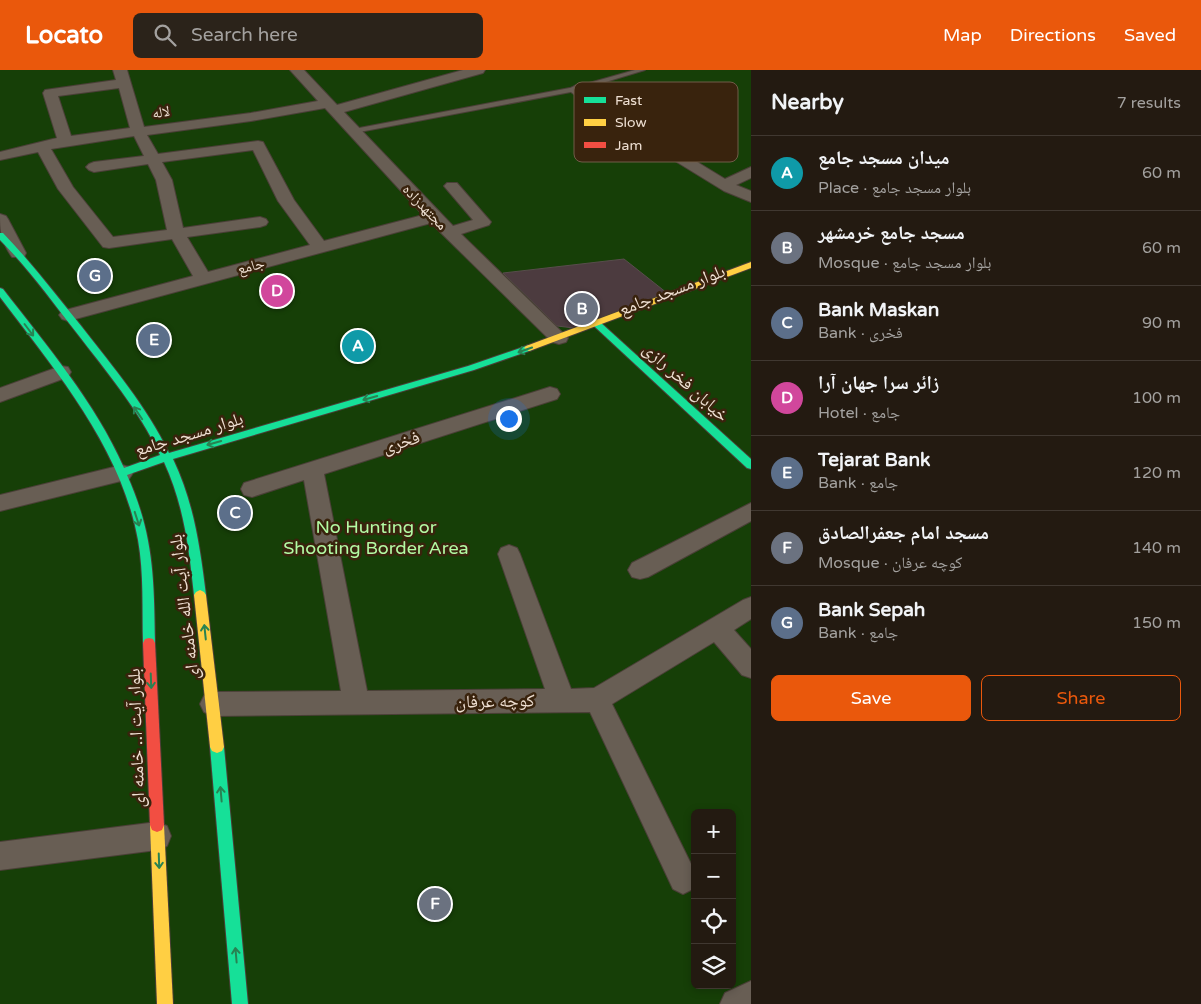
<!DOCTYPE html>
<html lang="en">
<head>
<meta charset="utf-8">
<style>
	:root { --surface:#231a11; --page:#2b231a; --text:#f1f3f6; --muted:#a3a19f; --line:#403831; --accent:#ea580c }
	body { margin:0; font-family:"Varela Round","Noto Naskh Arabic",sans-serif; background:var(--page); color:var(--text) }
	.controls { position:absolute; right:15px; bottom:15px; display:grid; overflow:hidden; border-radius:8px; box-shadow:0 2px 8px #0003 }
	.controls button { width:45px; height:45px; display:grid; place-items:center; padding:0; border:0; border-bottom:1px solid var(--line); background:var(--surface); color:var(--text); font:25px sans-serif }
	.you { position:absolute; left:508px; top:348px; width:18px; height:18px; margin:-12px; border:4px solid #fff; border-radius:50%; background:#1a73e8; box-shadow:0 0 0 8px #1a73e833 }
	.badge { display:grid; place-items:center; width:32px; height:32px; border-radius:50%; background:var(--accent); color:#fff; font-size:16px; font-weight:700 }
	.pin { position:absolute; translate:-50% -50%; border:2px solid #fff; box-shadow:0 1px 5px #0006 }
	.list { margin:0; padding:0; list-style:none }
	h2 { display:flex; justify-content:space-between; align-items:center; height:65px; margin:0; padding:0 20px; font-size:21px }
	h2 small { font-size:16px; font-weight:400; color:var(--muted) }
	.list li { display:grid; grid-template-columns:32px 1fr auto; gap:15px; align-items:center; box-sizing:border-box; height:75px; padding:0 20px; border-top:1px solid var(--line) }
	.list b { display:block; font-size:19px; white-space:nowrap }
	.list p { margin:0; font-size:16px; white-space:nowrap; color:var(--muted) }
	.list em { font-size:16px; font-style:normal; color:var(--muted) }
	.actions { display:flex; gap:10px; padding:15px 20px }
	.actions a { flex:1; padding:11px 0; border:1px solid var(--accent); border-radius:8px; text-align:center; font-size:18px; color:var(--accent) }
	.actions .main { background:var(--accent); color:#fff }
	.icon { flex:none; width:28px; height:28px; fill:none; stroke:currentColor; stroke-width:2; stroke-linecap:round; stroke-linejoin:round }
	.map { position:relative; flex:none; width:751px; height:934px; overflow:hidden }
	header { display:flex; align-items:center; gap:30px; box-sizing:border-box; height:70px; padding:0 25px; background:var(--accent); color:#fff }
	header strong { font-size:24px }
	nav { display:flex; gap:28px; margin-inline-start:auto; font-size:18px }
	.search { width:350px; height:45px; background:var(--page); display:flex; align-items:center; gap:12px; box-sizing:border-box; padding:0 18px; border-radius:8px; color:var(--muted); font-size:19px }
	main { display:flex }
	aside { flex:1; background:var(--surface) }
	.map>svg:first-child { display:block }
	.green { fill:#163f07; fill-rule:evenodd }
	.building { fill:#4c3b3f; stroke:#584d4c }
	.lines { fill:none; stroke-linecap:round; stroke-linejoin:round }
	.lane-casing { stroke:#4a3f37; stroke-width:2 }
	.street-casing { stroke:#4a3f37; stroke-width:2 }
	.fast-casing { stroke:#4a3f37; stroke-width:2 }
	.slow-casing { stroke:#4a3f37; stroke-width:2 }
	.jam-casing { stroke:#4a3f37; stroke-width:2 }
	.lane { fill:#685e54; fill-rule:evenodd }
	.street { fill:#685e54; fill-rule:evenodd }
	.fast { fill:#16e098; fill-rule:evenodd }
	.slow { fill:#ffcf43; fill-rule:evenodd }
	.jam { fill:#f24e42; fill-rule:evenodd }
	.oneway { stroke:#288252 }
	.labels { text-anchor:middle; stroke-width:5; stroke-linejoin:round; paint-order:stroke }
	.far-street-label { font-size:15px; fill:#efe0d3; stroke:#39230d }
	.street-label { font-size:18px; fill:#efe0d3; stroke:#39230d }
	.park-label { font-size:18px; fill:#b3fba4; stroke:#39230d }
	.key { fill:#39230d; stroke:#705c48; stroke-width:1 }
	.key-label { font-size:14px; fill:#efe0d3 }
</style>
</head>
<body>
<header>
<strong>Locato</strong>
<div class="search"><svg class="icon" aria-label="search" viewBox="0 0 24 24"><circle cx="10" cy="10" r="6"/><path d="M15 15l6 6"/></svg>Search here</div>
<nav><a>Map</a><a>Directions</a><a>Saved</a></nav>
</header>
<main>
<div class="map">
<svg width="751" height="934" viewBox="0 0 751 934">
	<rect width="100%" height="100%" fill="#2f2317"/>
	<path class="green" d="M 0,0 L 751,0 L 751,934 L 0,934 ZM 695,743 L 732,743 L 732,915 L 695,915 Z"/>
	<path class="building" d="M 624,189 L 667,223 L 574,258 L 557,256 L 503,203 Z"/>
	<g class="lines">
		<g class="lane-casing">
			<path id="lane" d="M 635,0 L 645,0 L 576,21 L 354,63 L 350,61 L 354,59 L 575,17 Z"/>
		</g>
		<g class="street-casing">
			<g id="street">
				<path d="M 113,0 L 127,0 L 144,57 L 251,43 L 318,31 L 290,0 L 304,0 L 337,35 L 463,0 L 485,0 L 483,3 L 344,42 L 453,156 L 473,150 L 444,116 L 447,113 L 457,113 L 491,152 L 489,155 L 461,164 L 568,268 L 566,272 L 559,274 L 552,272 L 431,153 L 68,251 L 62,249 L 59,245 L 62,241 L 193,206 L 172,169 L 109,178 L 103,177 L 58,119 L 38,82 L 0,90 L 0,82 L 57,68 L 43,23 L 45,20 L 116,10 ZM 119,18 L 130,58 L 71,66 L 58,26 ZM 325,38 L 423,145 L 324,171 L 294,130 L 263,72 L 258,71 L 158,84 L 147,65 L 251,51 ZM 134,66 L 144,86 L 94,92 L 89,94 L 86,97 L 89,100 L 94,102 L 148,94 L 156,110 L 167,160 L 113,167 L 73,117 L 51,79 ZM 253,80 L 278,131 L 310,175 L 208,202 L 187,167 L 260,157 L 266,155 L 268,152 L 266,149 L 260,147 L 183,158 L 172,110 L 162,92 Z"/>
				<path d="M 576,15 L 581,16 L 625,48 L 725,109 L 751,97 L 751,108 L 736,115 L 751,121 L 751,132 L 724,121 L 615,54 L 571,22 L 569,19 Z"/>
				<path d="M 0,144 L 6,146 L 8,149 L 26,183 L 24,187 L 12,187 C 1,171 0,162 0,144 Z"/>
				<path d="M 61,296 L 68,297 L 71,302 L 68,307 L 0,332 L 0,318 Z"/>
				<path d="M 550,317 L 557,319 L 560,324 L 557,329 L 324,404 L 367,621 L 545,619 L 498,484 L 501,478 L 509,475 L 517,478 L 520,484 L 571,619 L 594,618 L 743,530 L 751,527 L 751,549 L 734,560 L 751,579 L 751,608 L 742,605 L 714,572 L 612,634 L 695,802 L 693,819 L 683,824 L 673,819 L 590,642 L 213,646 L 204,642 L 200,634 L 204,626 L 213,622 L 341,621 L 304,410 L 252,427 L 244,425 L 241,419 L 244,413 Z"/>
				<path d="M 122,395 L 129,397 L 133,403 L 129,409 L 0,441 L 0,425 Z"/>
				<path d="M 751,433 L 751,451 L 648,507 L 640,509 L 632,507 L 628,500 L 632,493 Z"/>
				<path d="M 157,752 L 167,756 L 171,766 L 167,776 L 157,780 L 0,800 L 0,772 Z"/>
				<path d="M 751,911 L 751,934 L 720,934 L 725,923 Z"/>
			</g>
		</g>
		<g class="fast-casing">
			<g id="fast">
				<path d="M 0,163 L 3,163 C 32,193 56,225 82,257 C 113,297 147,337 169,383 L 468,296 L 526,276 L 529,275 L 534,278 L 532,280 L 474,300 L 173,389 C 194,433 200,477 206,525 L 204,528 L 200,530 L 196,528 L 194,525 C 189,479 184,435 164,392 L 127,405 C 154,465 154,509 155,573 L 153,577 L 149,578 L 145,577 L 143,573 C 142,539 144,504 138,470 C 121,377 55,300 0,227 L 0,218 L 3,219 C 47,276 95,332 124,398 L 160,385 C 139,340 106,301 76,262 C 51,230 28,198 0,170 Z"/>
				<path d="M 597,251 L 600,252 L 751,389 L 751,399 L 747,398 L 594,256 L 594,252 Z"/>
				<path d="M 217,671 L 222,673 L 224,677 L 248,934 L 232,934 L 210,677 L 212,673 Z"/>
			</g>
		</g>
		<g class="slow-casing">
			<g id="slow">
				<path d="M 751,192 L 751,198 L 532,280 L 529,281 L 524,278 L 526,276 Z"/>
				<path d="M 200,520 L 204,522 L 206,525 L 224,677 L 222,681 L 217,683 L 212,681 L 210,677 L 194,525 L 196,522 Z"/>
				<path d="M 157,748 L 162,750 L 164,755 L 173,934 L 157,934 L 150,755 L 152,750 Z"/>
			</g>
		</g>
		<g class="jam-casing">
			<path id="jam" d="M 149,568 L 153,569 L 155,573 L 164,755 L 162,760 L 157,762 L 152,760 L 150,755 L 143,573 L 145,569 Z"/>
		</g>
		<use href="#lane" class="lane"/>
		<use href="#street" class="street"/>
		<use href="#fast" class="fast"/>
		<use href="#slow" class="slow"/>
		<use href="#jam" class="jam"/>
	</g>
	<defs><path id="oneway-shaft" d="M-6 0H5M1.5-3L5.5 0L1.5 3" fill="none" stroke-width="1.6" stroke-linecap="round" stroke-linejoin="round" transform="scale(1.25)"/></defs>
	<g class="oneway">
		<use href="#oneway-shaft" transform="translate(29 260) rotate(53)"/>
		<use href="#oneway-shaft" transform="translate(525 280) rotate(161)"/>
		<use href="#oneway-shaft" transform="translate(370 328) rotate(164)"/>
		<use href="#oneway-shaft" transform="translate(138 343) rotate(-124)"/>
		<use href="#oneway-shaft" transform="translate(214 373) rotate(164)"/>
		<use href="#oneway-shaft" transform="translate(137 449) rotate(72)"/>
		<use href="#oneway-shaft" transform="translate(205 562) rotate(-96)"/>
		<use href="#oneway-shaft" transform="translate(151 611) rotate(88)"/>
		<use href="#oneway-shaft" transform="translate(221 724) rotate(-95)"/>
		<use href="#oneway-shaft" transform="translate(159 791) rotate(88)"/>
		<use href="#oneway-shaft" transform="translate(236 885) rotate(-95)"/>
	</g>
	<g class="labels">
		<g class="far-street-label">
			<text transform="translate(161 42) rotate(-8)" y="5">لاله</text>
			<text transform="translate(425 137) rotate(46)" y="5">مجتهدزاده</text>
			<text transform="translate(251 196) rotate(-15)" y="5">جامع</text>
		</g>
		<g class="street-label">
			<text transform="translate(672 220) rotate(-21)" y="6">بلوار مسجد جامع</text>
			<text transform="translate(686 312) rotate(42)" y="6">خیابان فخر رازی</text>
			<text transform="translate(189 364) rotate(-17)" y="6">بلوار مسجد جامع</text>
			<text transform="translate(401 372) rotate(-18)" y="6">فخری</text>
			<text transform="translate(184 537) rotate(-97)" y="6">بلوار آیت الله خامنه ای</text>
			<text transform="translate(495 631) rotate(-1)" y="6">کوچه عرفان</text>
			<text transform="translate(136 668) rotate(-92)" y="6">بلوار آیت ا.. خامنه ای</text>
		</g>
		<g class="park-label">
			<text x="376" y="463">No Hunting or<tspan x="376" dy="21">Shooting Border Area</tspan></text>
		</g>
	</g>
	<rect x="574" y="12" width="164" height="80" rx="8" class="key"/>
	<rect x="584" y="27" width="22" height="6" fill="#16e098"/>
	<rect x="584" y="49" width="22" height="7" fill="#ffcf43"/>
	<rect x="584" y="72" width="22" height="6" fill="#f24e42"/>
	<g class="key-label">
		<text x="615" y="35">Fast</text>
		<text x="615" y="57">Slow</text>
		<text x="615" y="80">Jam</text>
	</g>
</svg>
<div class="controls">
<button>+</button>
<button>−</button>
<button><svg class="icon" aria-label="locate" viewBox="0 0 24 24"><circle cx="12" cy="12" r="6"/><path d="M12 2v4M12 18v4M2 12h4M18 12h4"/></svg></button>
<button><svg class="icon" aria-label="layers" viewBox="0 0 24 24"><path d="M12 4l9 5-9 5-9-5zM3 14l9 5 9-5"/></svg></button>
</div>
<div class="you"></div>
<div class="pin badge" style="left:358px;top:276px;background:#0f9aa8">A</div>
<div class="pin badge" style="left:582px;top:239px;background:#6b7280">B</div>
<div class="pin badge" style="left:235px;top:443px;background:#5c6f8a">C</div>
<div class="pin badge" style="left:277px;top:221px;background:#d1479c">D</div>
<div class="pin badge" style="left:154px;top:270px;background:#5c6f8a">E</div>
<div class="pin badge" style="left:435px;top:834px;background:#6b7280">F</div>
<div class="pin badge" style="left:95px;top:206px;background:#5c6f8a">G</div>
</div>
<aside>
<h2>Nearby<small>7 results</small></h2>
<ul class="list">
<li><span class="badge" style="background:#0f9aa8">A</span><div><b>میدان مسجد جامع</b><p>Place · بلوار مسجد جامع</p></div><em>60 m</em></li>
<li><span class="badge" style="background:#6b7280">B</span><div><b>مسجد جامع خرمشهر</b><p>Mosque · بلوار مسجد جامع</p></div><em>60 m</em></li>
<li><span class="badge" style="background:#5c6f8a">C</span><div><b>Bank Maskan</b><p>Bank · فخری</p></div><em>90 m</em></li>
<li><span class="badge" style="background:#d1479c">D</span><div><b>زائر سرا جهان آرا</b><p>Hotel · جامع</p></div><em>100 m</em></li>
<li><span class="badge" style="background:#5c6f8a">E</span><div><b>Tejarat Bank</b><p>Bank · جامع</p></div><em>120 m</em></li>
<li><span class="badge" style="background:#6b7280">F</span><div><b>مسجد امام جعفرالصادق</b><p>Mosque · کوچه عرفان</p></div><em>140 m</em></li>
<li><span class="badge" style="background:#5c6f8a">G</span><div><b>Bank Sepah</b><p>Bank · جامع</p></div><em>150 m</em></li>
</ul>
<div class="actions"><a class="main">Save</a><a>Share</a></div>
</aside>
</main>
</body>
</html>
